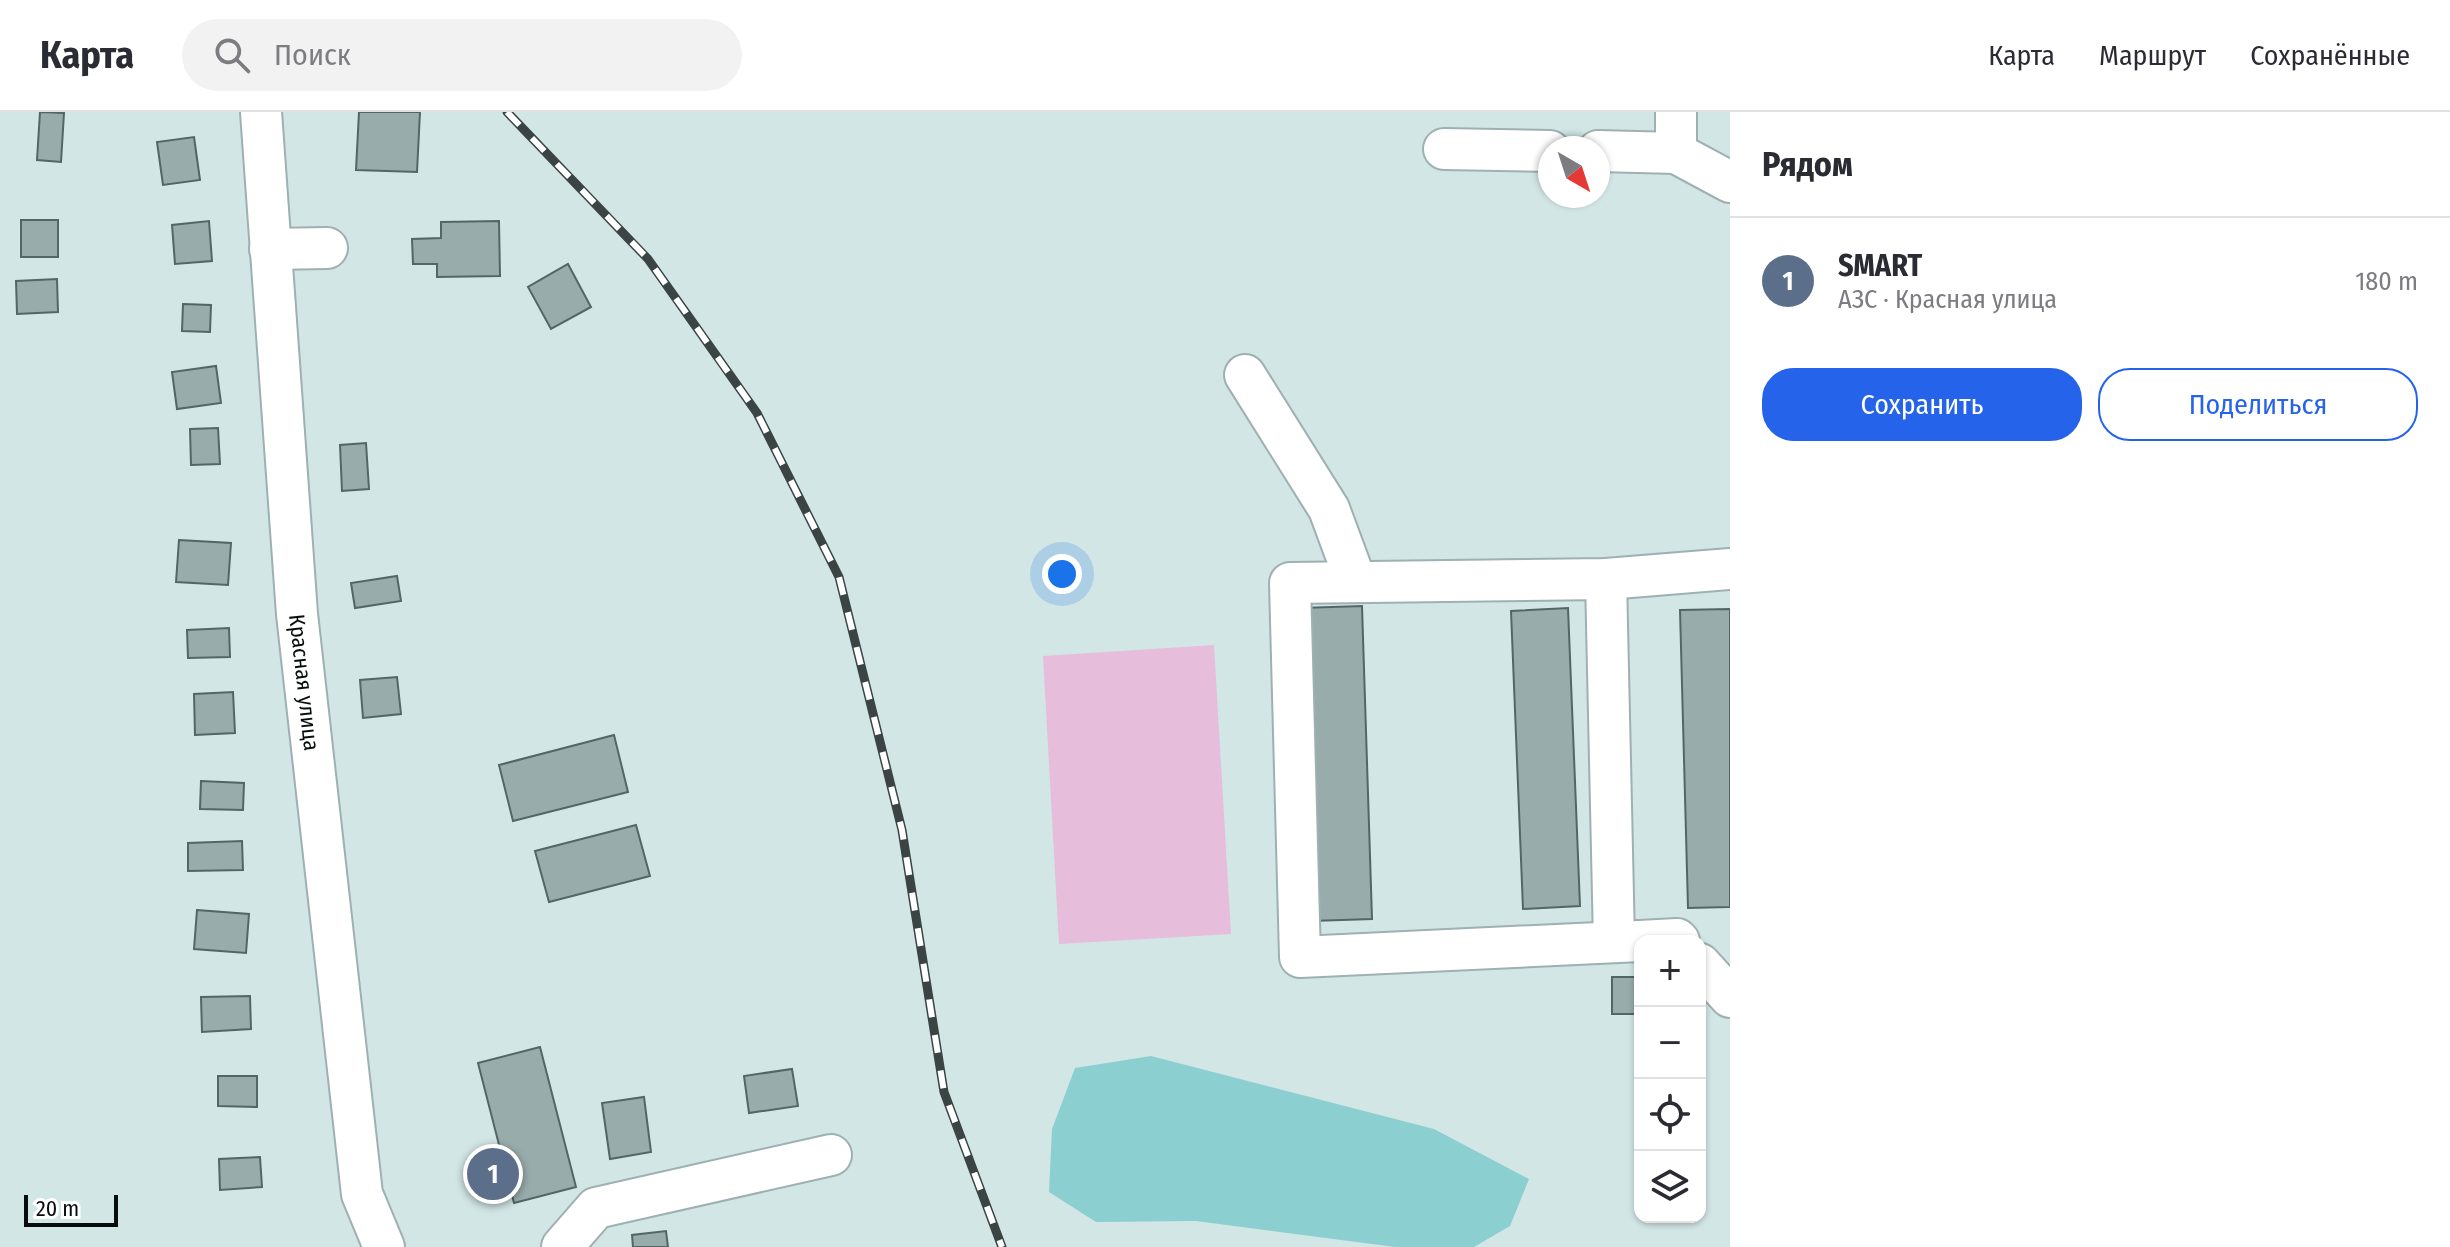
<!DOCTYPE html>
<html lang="ru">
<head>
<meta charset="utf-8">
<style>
	:root { --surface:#fff; --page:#f2f2f3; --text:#2b2b33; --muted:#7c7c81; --line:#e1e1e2; --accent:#2563eb }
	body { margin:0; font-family:"Fira Sans Condensed",sans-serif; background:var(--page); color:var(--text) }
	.controls { position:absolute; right:24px; bottom:24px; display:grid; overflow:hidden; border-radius:16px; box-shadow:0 2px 6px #0004 }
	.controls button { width:72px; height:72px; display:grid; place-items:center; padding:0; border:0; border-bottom:2px solid var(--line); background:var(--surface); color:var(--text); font:40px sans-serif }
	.compass { position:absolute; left:1538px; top:24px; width:72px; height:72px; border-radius:50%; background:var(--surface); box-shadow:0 2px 6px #0004; rotate:141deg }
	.scale { position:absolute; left:24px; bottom:20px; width:94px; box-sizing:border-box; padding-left:8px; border:4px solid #070d0d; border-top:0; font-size:22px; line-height:28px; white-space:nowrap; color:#070d0d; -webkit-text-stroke:6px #fff; paint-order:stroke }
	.you { position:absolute; left:1062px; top:462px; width:28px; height:28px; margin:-20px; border:6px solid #fff; border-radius:50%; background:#1a73e8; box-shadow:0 0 0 12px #1a73e833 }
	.badge { display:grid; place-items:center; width:52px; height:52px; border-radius:50%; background:var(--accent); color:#fff; font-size:26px; font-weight:700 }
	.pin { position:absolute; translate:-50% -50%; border:4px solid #fff; box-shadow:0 2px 8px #0006 }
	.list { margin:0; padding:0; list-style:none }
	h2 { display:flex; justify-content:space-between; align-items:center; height:104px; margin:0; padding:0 32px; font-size:34px }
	h2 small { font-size:26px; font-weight:400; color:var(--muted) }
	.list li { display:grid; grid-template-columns:52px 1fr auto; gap:24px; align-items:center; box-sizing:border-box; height:128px; padding:0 32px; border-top:2px solid var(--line) }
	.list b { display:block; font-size:30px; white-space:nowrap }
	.list p { margin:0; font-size:26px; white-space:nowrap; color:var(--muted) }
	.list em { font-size:26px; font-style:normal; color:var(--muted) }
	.actions { display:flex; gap:16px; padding:24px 32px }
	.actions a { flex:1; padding:18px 0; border:2px solid var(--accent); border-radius:32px; text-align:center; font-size:28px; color:var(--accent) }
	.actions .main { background:var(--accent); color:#fff }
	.icon { flex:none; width:44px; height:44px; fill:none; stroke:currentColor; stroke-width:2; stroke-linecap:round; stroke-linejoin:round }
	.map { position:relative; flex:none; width:1730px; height:1135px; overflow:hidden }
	header { display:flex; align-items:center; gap:48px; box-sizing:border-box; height:112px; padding:0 40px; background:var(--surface); border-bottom:2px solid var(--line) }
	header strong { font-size:38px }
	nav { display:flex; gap:44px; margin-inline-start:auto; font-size:28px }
	.search { width:560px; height:72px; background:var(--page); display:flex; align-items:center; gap:20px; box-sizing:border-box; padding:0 28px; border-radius:44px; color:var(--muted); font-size:30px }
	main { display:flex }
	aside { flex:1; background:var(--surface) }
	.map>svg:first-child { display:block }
	.green { fill:#e6bdda }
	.water { fill:#8bcfd1 }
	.building { fill:#99acac; stroke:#546566; stroke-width:2 }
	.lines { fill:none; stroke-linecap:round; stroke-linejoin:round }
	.minor-casing { stroke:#9eb0b1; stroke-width:44 }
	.minor { stroke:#fff; stroke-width:40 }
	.rail-casing { stroke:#3a4444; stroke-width:9 }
	.rail { stroke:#fff; stroke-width:6; stroke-dasharray:18; stroke-linecap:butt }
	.labels { text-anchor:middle; stroke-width:6; stroke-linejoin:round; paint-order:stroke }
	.street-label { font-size:22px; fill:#070d0d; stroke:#fff }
</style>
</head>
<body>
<header>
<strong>Карта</strong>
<div class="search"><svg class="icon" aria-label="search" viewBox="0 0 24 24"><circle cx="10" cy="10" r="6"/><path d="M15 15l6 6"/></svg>Поиск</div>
<nav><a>Карта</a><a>Маршрут</a><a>Сохранённые</a></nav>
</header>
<main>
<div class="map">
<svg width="1730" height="1135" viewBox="0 0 1730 1135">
	<rect width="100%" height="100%" fill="#d3e6e6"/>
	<path class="green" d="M 1214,533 L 1231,822 L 1059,832 L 1043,544 Z"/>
	<path class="water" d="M 1151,944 L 1434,1017 L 1529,1067 L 1510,1114 L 1474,1135 L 1395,1135 L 1196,1109 L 1096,1110 L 1049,1080 L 1052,1017 L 1075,956 Z"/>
	<g class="building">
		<path d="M 40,0 L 64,1 L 61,50 L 37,48 Z"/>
		<path d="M 359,0 L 420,0 L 417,60 L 356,58 Z"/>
		<path d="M 194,25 L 200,68 L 163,73 L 157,30 Z"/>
		<rect x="21" y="108" width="37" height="37"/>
		<path d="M 209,109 L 212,149 L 175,152 L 172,113 Z"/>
		<path d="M 499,109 L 500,164 L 437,165 L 437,152 L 413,152 L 412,127 L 441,126 L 441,110 Z"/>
		<path d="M 568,152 L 591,195 L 551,217 L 528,175 Z"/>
		<path d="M 57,167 L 58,200 L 17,202 L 16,169 Z"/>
		<path d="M 183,192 L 211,193 L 210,220 L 182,219 Z"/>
		<path d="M 216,254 L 221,291 L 177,297 L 172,260 Z"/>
		<path d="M 218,316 L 220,352 L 191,353 L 190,317 Z"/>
		<path d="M 366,331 L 369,377 L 342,379 L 340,333 Z"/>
		<path d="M 179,428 L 231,431 L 228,473 L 176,470 Z"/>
		<path d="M 397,464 L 401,489 L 355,496 L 351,471 Z"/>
		<path d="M 1362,494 L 1372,807 L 1311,809 L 1301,496 Z"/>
		<path d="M 1568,496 L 1580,794 L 1523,797 L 1511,499 Z"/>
		<path d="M 1730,497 L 1730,795 L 1688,796 L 1680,498 Z"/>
		<path d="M 229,516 L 230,545 L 188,546 L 187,518 Z"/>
		<path d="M 397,565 L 401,602 L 363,606 L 360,568 Z"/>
		<path d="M 233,580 L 235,621 L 195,623 L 194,582 Z"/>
		<path d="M 614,623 L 628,680 L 513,709 L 499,653 Z"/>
		<path d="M 201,669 L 244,671 L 243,698 L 200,697 Z"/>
		<path d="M 636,713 L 650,764 L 549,790 L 535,739 Z"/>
		<path d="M 242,729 L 243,758 L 188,759 L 188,731 Z"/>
		<path d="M 197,798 L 249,802 L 246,841 L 194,837 Z"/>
		<rect x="1612" y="865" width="28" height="37"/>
		<path d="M 250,884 L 251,917 L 202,920 L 201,885 Z"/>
		<path d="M 540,935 L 576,1075 L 514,1091 L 478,951 Z"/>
		<path d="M 792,957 L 798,994 L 749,1001 L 744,964 Z"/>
		<path d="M 218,964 L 257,964 L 257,995 L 218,994 Z"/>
		<path d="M 644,985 L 651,1040 L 610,1047 L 602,991 Z"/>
		<path d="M 260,1045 L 262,1075 L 220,1078 L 219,1047 Z"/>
		<path d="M 666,1119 L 668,1135 L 633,1135 L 632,1123 Z"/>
	</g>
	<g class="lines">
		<g class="minor-casing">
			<g id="minor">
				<path id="s1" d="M 261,0 L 297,502 L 362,1082 L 384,1135"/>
				<path d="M 1676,0 L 1676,41"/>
				<path d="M 1444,37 L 1550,39"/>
				<path d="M 1598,39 L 1676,41 L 1730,70"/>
				<path d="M 270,137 L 327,136"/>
				<path d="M 1245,263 L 1329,397 L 1356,470"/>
				<path d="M 1606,467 L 1614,830"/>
				<path d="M 1640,829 L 1300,845 L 1290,471 L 1606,467 L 1730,457"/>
				<path d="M 1640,829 L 1677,827 L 1679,829"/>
				<path d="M 1700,852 L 1730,885"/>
				<path d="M 562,1135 L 596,1096 L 831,1043"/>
			</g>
		</g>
		<use href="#minor" class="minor"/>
		<g class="rail-casing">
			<path id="rail" d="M 507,0 L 648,147 L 757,301 L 839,465 L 902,718 L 944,980 L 1002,1135"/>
		</g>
		<use href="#rail" class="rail"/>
	</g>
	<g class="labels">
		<g class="street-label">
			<text dy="8" stroke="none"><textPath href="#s1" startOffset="572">Красная улица</textPath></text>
		</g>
	</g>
</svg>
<div class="controls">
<button>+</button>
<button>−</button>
<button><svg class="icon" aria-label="locate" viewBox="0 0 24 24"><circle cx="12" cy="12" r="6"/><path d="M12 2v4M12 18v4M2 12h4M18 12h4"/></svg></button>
<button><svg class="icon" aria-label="layers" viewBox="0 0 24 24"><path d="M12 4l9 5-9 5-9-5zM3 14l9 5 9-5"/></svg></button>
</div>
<svg class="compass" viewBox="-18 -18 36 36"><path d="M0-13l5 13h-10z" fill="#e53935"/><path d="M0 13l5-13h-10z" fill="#7c7c81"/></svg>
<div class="scale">20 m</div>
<div class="you"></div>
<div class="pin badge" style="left:493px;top:1062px;background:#5c6f8a">1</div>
</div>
<aside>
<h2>Рядом<small></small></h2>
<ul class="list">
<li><span class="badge" style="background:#5c6f8a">1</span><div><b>SMART</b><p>АЗС · Красная улица</p></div><em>180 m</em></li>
</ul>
<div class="actions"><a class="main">Сохранить</a><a>Поделиться</a></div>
</aside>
</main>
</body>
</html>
